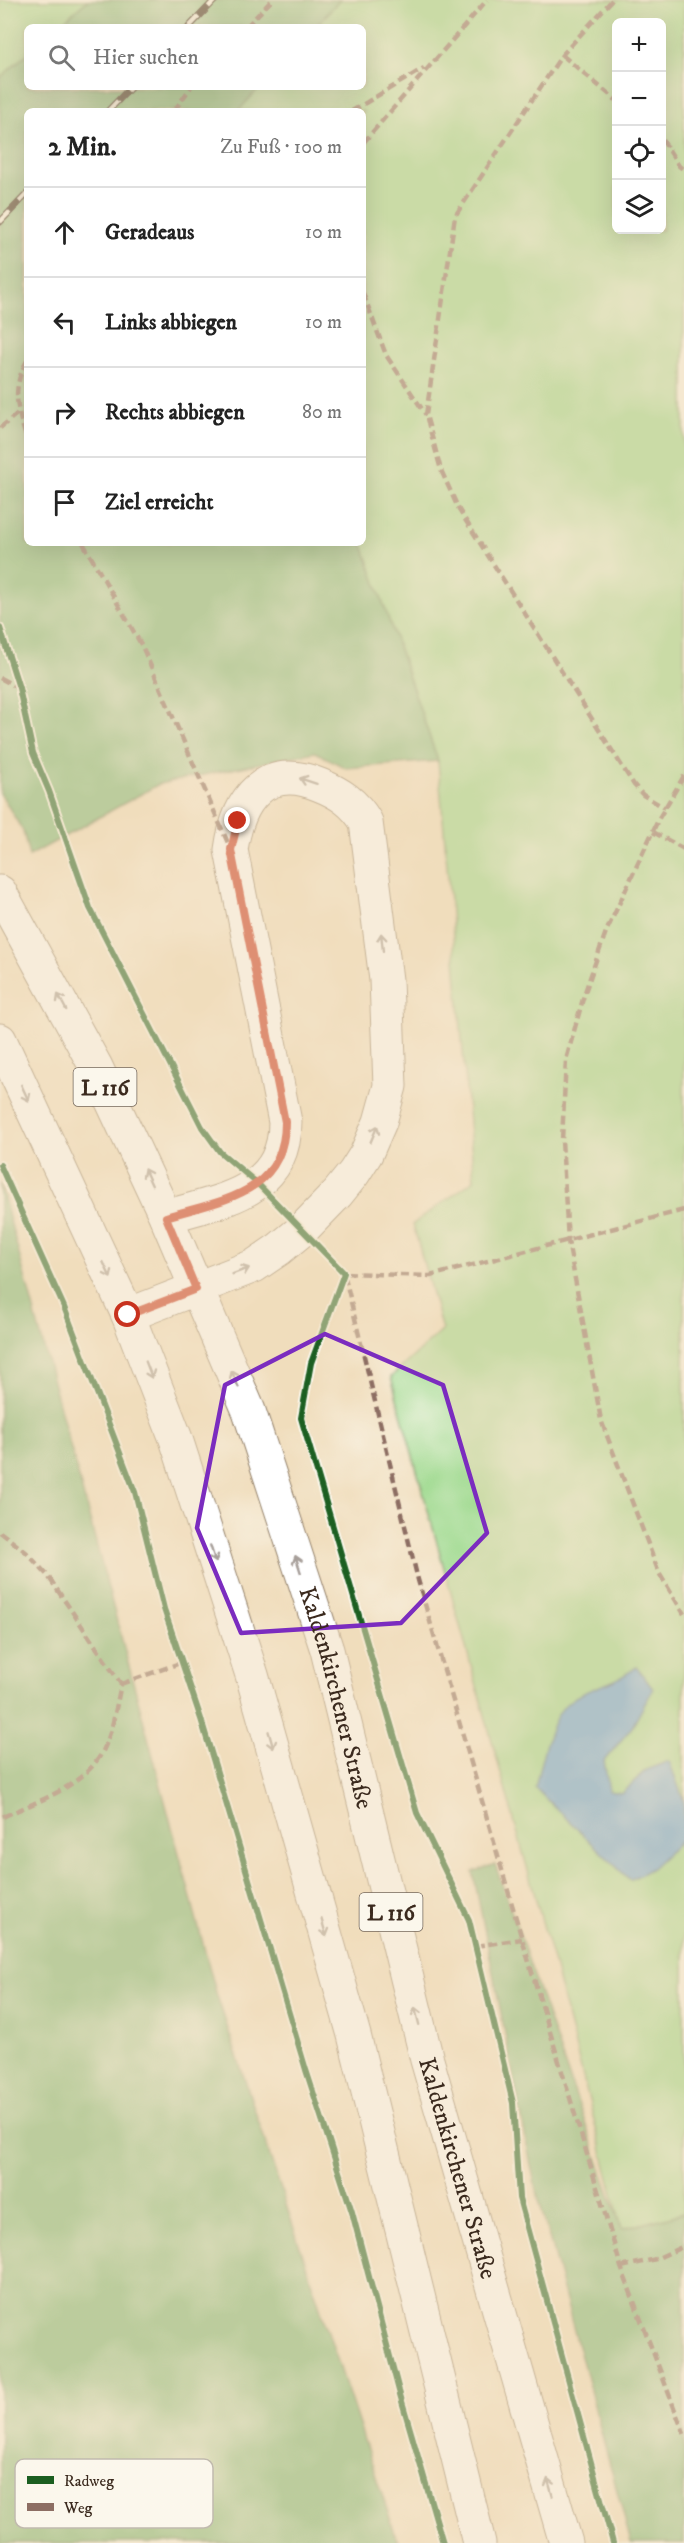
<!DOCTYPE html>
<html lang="de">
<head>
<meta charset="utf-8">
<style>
	:root { --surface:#fff; --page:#f2f2f2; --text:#222; --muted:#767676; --line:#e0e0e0 }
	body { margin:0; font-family:"IM FELL DW Pica",serif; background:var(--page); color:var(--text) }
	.controls { position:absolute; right:18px; top:18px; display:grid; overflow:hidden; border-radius:9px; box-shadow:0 6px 24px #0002 }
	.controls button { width:54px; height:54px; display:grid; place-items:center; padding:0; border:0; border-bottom:2px solid var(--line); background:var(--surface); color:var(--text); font:30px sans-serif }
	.stop { position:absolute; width:18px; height:18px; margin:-14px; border:4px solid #c8321e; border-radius:50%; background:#fff }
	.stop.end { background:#c8321e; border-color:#fff; box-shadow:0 2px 6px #0008 }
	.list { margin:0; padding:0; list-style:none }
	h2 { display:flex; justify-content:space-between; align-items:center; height:78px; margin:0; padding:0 24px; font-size:26px }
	h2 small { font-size:20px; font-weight:400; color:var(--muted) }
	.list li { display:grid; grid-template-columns:39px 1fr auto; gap:18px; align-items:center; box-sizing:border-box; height:90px; padding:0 24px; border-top:2px solid var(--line) }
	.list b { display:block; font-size:22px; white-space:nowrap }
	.list em { font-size:20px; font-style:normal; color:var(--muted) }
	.icon { flex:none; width:33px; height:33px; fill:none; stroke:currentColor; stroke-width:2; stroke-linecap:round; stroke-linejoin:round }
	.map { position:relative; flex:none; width:684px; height:2543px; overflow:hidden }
	.search { position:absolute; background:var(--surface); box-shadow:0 6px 24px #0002; left:24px; top:24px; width:342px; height:66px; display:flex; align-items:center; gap:15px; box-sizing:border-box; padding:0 21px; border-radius:9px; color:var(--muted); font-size:22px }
	.panel { position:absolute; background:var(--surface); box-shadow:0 6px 24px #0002; left:24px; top:108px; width:342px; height:438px; border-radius:9px }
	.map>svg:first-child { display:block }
	.green { fill:#9cd98d; stroke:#6c8256; stroke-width:1.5; fill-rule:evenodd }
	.forest { fill:#7db978; stroke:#5c724b; stroke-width:1.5 }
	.water { fill:#63a2d5; stroke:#4f667a; stroke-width:1.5 }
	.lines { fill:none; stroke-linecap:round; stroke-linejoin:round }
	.minor-casing { stroke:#96846d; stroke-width:35 }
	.major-casing { stroke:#96846d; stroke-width:35 }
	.minor { stroke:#fff; stroke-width:33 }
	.major { stroke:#fff; stroke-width:33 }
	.rail-casing { stroke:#3b2a1e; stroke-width:7 }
	.rail { stroke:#fbf7ec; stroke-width:4.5; stroke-dasharray:14; stroke-linecap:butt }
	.quiet { stroke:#8d6e63; stroke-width:4.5; stroke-dasharray:9 4.5; stroke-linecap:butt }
	.cycleway-casing { stroke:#fbf7ec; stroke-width:10 }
	.cycleway { stroke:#1b5e20; stroke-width:6 }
	.oneway { stroke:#a79f9a }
	.route { stroke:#c8321e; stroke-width:8 }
	.marked { fill:none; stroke:#7b2cbf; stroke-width:4.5; stroke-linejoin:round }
	.labels { text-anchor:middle; stroke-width:6; stroke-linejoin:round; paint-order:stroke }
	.shield { fill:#fbf7ec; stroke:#75685c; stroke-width:1.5 }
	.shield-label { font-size:22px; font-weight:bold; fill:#3b2a1e }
	.street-label { font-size:24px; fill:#3b2a1e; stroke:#fbf7ec }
	.key { fill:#fbf7ec; stroke:#c1baae; stroke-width:1.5 }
	.key-label { font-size:16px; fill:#3b2a1e }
</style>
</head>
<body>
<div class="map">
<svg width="684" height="2543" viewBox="0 0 684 2543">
	<rect width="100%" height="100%" fill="#fbf7ec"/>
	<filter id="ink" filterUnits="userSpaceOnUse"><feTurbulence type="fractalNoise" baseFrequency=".0167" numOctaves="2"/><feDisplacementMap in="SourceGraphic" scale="12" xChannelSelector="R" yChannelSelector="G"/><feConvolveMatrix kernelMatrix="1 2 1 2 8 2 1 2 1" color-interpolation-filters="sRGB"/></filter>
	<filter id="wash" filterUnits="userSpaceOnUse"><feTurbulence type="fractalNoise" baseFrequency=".008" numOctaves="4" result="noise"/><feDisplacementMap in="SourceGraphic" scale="24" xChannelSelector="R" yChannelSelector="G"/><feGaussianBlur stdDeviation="1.35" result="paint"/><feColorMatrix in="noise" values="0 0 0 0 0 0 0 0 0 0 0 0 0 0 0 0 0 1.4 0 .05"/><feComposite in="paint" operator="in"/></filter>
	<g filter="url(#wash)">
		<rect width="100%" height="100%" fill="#f0ddbc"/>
		<g class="green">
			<path d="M 0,0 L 88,0 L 57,27 L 27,27 L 27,54 L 0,78 Z"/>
			<path d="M 340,0 L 684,0 L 684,2213 L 622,2229 L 555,1968 L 391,1377 L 442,1330 L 413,1224 L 474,1180 L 438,761 L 362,543 L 363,111 L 238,111 L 260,87 L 363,87 L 363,27 L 315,27 ZM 616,22 L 662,22 L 662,230 L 616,230 Z"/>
		</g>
		<g class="forest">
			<path d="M 88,0 L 340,0 L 315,27 L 57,27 Z"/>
			<path d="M 27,54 L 27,87 L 260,87 L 238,111 L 27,111 L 27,543 L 362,543 L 438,761 L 346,768 L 315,752 L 159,784 L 29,856 L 23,831 L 0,793 L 0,78 Z"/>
			<path d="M 0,1183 L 217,1996 L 398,2543 L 0,2543 Z"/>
			<path d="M 495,1864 L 622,2229 L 684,2213 L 684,2543 L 631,2543 L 535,2185 L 473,1872 Z"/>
		</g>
		<path class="water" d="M 637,1667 L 653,1689 L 632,1727 L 604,1761 L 609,1791 L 622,1793 L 646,1770 L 669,1761 L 684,1801 L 684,1838 L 652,1868 L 630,1880 L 535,1788 C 541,1763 549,1715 571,1700 C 583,1691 599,1687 613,1681 C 622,1677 629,1672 637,1667 Z"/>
	</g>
	<g filter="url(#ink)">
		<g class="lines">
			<g class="minor-casing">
				<path id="minor" d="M 128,1315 L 254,1266 L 279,1249 L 302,1230 L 337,1194 L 354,1173 L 366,1154 L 380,1122 L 390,1086 L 386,980 L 366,822 C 355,803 340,793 320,785 C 265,762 238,799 231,850 L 285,1122 C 285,1194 220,1200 166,1217"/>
			</g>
			<g class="major-casing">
				<g id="major">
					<path id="s1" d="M 0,892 L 96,1067 L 166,1217 L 249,1411 L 327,1650 L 427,2060 L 566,2543"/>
					<path d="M 0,1040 L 128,1315 L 176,1439 L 252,1675 L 354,2035 L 479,2543"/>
				</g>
			</g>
			<use href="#minor" class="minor"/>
			<use href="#major" class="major"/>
			<g class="rail-casing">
				<g id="rail">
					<path d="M 189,27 L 215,0"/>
					<path d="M 108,111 L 131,87"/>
					<path d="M 0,222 L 27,194"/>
				</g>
			</g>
			<use href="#rail" class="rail"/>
			<g class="quiet">
				<path d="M 612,0 L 562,55 L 455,216 L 426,415 L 441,470 L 459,510 L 634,785 L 643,795 L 665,808"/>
				<path d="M 246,27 L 272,0"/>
				<path d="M 562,55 L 616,100"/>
				<path d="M 174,111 L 191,87"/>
				<path d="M 352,111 L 424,68"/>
				<path d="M 662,139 L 679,166 L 684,170"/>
				<path d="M 363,143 L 487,0"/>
				<path d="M 363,293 L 386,355 L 426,415"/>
				<path d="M 27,361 C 11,388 17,411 27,439"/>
				<path d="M 0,428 L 18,413"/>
				<path d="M 83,543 L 142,646 L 231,850"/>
				<path d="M 0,678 L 19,688"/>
				<path d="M 684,776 L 659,818 L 606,932 L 584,995 L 566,1060 L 562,1140 L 568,1241 L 601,1420 L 659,1573 L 684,1614"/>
				<path d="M 653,832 L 684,849"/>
				<path d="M 684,1210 L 430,1276 L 344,1273 L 418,1580 L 522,1939 L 621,2267 L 684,2434"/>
				<path d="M 0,1532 L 26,1552 L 48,1576 L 121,1684 C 116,1707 113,1730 103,1751 C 83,1788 35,1802 0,1818"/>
				<path d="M 121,1684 L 183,1662"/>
				<path d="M 475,1946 L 522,1939"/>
				<path d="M 621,2267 L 656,2259 L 684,2246"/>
			</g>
			<g class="cycleway-casing">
				<g id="cycleway">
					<path d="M 0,628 L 19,688 L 33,753 L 49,791 L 90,908 L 202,1127 L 220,1152 L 258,1184 L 344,1273 L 311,1363 L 301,1418 L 417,1813 L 469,1920 L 513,2103 L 519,2198 L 613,2543"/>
					<path d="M 0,1165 L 64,1307 L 135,1492 L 164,1609 L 201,1719 L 306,2070 L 352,2212 L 399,2391 L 443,2543"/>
				</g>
			</g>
			<use href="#cycleway" class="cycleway"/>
		</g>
		<defs><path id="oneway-shaft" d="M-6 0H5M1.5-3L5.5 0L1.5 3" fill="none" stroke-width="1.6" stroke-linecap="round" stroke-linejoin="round" transform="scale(1.5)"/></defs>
		<g class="oneway">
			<use href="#oneway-shaft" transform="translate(308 781) rotate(-162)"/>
			<use href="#oneway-shaft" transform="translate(382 942) rotate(-96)"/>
			<use href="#oneway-shaft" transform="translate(62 1002) rotate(-118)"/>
			<use href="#oneway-shaft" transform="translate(25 1093) rotate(65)"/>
			<use href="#oneway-shaft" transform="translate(374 1134) rotate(-67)"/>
			<use href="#oneway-shaft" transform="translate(148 1177) rotate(-115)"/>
			<use href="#oneway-shaft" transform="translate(107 1270) rotate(65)"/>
			<use href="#oneway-shaft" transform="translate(241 1271) rotate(-21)"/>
			<use href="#oneway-shaft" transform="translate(149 1370) rotate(69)"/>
			<use href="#oneway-shaft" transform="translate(235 1379) rotate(-113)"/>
			<use href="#oneway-shaft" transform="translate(213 1554) rotate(72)"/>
			<use href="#oneway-shaft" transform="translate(298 1564) rotate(-108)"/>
			<use href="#oneway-shaft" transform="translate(271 1740) rotate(74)"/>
			<use href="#oneway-shaft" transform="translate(324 1928) rotate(74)"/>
			<use href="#oneway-shaft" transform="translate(417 2016) rotate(-104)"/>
			<use href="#oneway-shaft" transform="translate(550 2487) rotate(-106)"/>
		</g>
	</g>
	<g class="lines" filter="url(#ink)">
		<path class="route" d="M 128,1315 L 196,1289 L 166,1217 C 221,1200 285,1194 285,1122 L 231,850 L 238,821"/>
	</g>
	<path d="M0 0H684V2543H0ZM 325,1334 L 443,1385 L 487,1533 L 401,1623 L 241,1633 L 197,1528 L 225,1385 Z" fill="#f0ddbc" fill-opacity=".55" fill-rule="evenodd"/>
	<path class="marked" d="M 325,1334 L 443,1385 L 487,1533 L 401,1623 L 241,1633 L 197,1528 L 225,1385 Z"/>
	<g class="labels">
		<g class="shield">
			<rect x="73.5" y="1068" width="63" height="38" rx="4.5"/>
			<rect x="359.5" y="1893" width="63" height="38" rx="4.5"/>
		</g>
		<g class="shield-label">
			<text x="105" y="1095">L 116</text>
			<text x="391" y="1920">L 116</text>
		</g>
		<g class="street-label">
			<text dy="8" stroke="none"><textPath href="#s1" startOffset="876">Kaldenkirchener Straße</textPath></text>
			<text dy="8" stroke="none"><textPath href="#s1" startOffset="1362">Kaldenkirchener Straße</textPath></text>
		</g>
	</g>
	<rect x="15" y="2459" width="198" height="69" rx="9" class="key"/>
	<rect x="27" y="2476" width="27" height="8" fill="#1b5e20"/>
	<rect x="27" y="2503" width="27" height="8" fill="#8d6e63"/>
	<g class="key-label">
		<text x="64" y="2486">Radweg</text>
		<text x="64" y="2513">Weg</text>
	</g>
</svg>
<div class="controls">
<button>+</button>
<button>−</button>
<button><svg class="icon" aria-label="locate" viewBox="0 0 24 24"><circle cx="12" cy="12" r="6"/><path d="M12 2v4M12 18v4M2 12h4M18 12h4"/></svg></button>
<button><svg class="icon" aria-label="layers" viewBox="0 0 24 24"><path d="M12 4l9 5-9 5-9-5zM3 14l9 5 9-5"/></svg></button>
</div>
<div class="stop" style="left:128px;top:1315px"></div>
<div class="stop end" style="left:238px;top:821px"></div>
<div class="search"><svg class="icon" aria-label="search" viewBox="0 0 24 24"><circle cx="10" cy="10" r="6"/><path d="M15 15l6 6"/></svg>Hier suchen</div>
<section class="panel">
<h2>2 Min.<small>Zu Fuß · 100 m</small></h2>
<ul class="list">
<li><svg class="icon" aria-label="ahead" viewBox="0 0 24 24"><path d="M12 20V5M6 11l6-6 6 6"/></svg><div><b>Geradeaus</b></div><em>10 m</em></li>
<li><svg class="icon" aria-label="left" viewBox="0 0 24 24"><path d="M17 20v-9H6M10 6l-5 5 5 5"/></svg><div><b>Links abbiegen</b></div><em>10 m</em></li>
<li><svg class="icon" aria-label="right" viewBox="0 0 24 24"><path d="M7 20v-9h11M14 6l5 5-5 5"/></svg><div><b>Rechts abbiegen</b></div><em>80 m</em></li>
<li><svg class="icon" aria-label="arrive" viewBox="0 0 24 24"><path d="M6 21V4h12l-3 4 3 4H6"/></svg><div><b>Ziel erreicht</b></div></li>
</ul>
</section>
</div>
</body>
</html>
